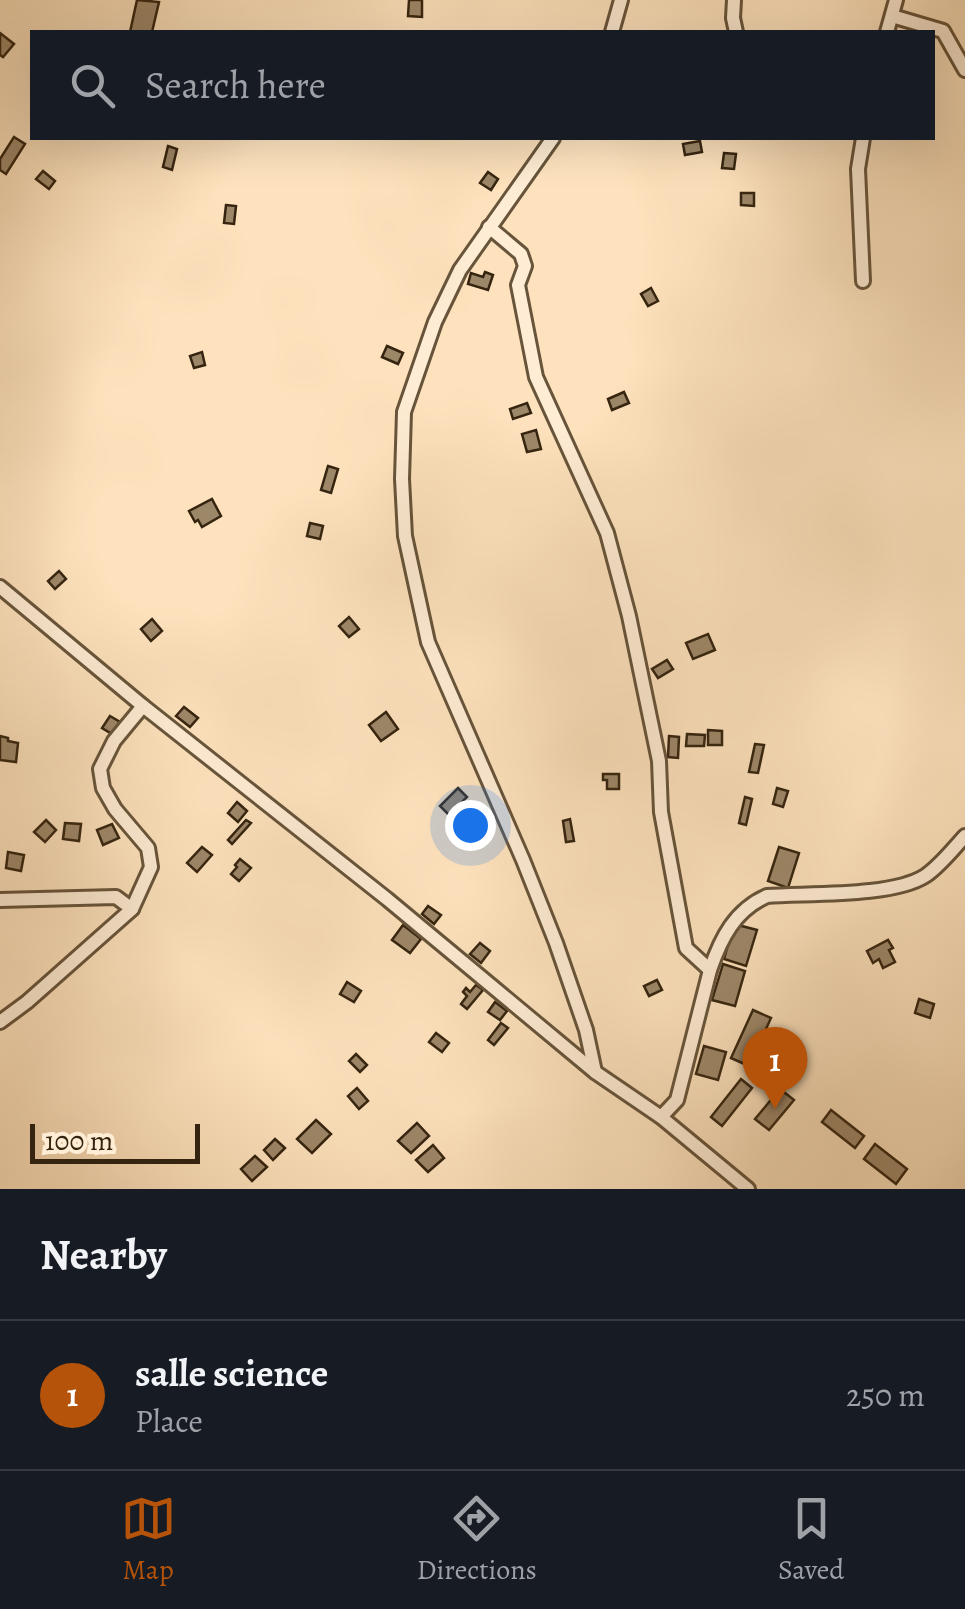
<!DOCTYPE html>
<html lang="en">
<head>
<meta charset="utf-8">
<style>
	:root { --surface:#171b24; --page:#20242c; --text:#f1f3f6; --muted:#9ea1a6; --line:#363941; --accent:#b45309 }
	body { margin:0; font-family:Alegreya,serif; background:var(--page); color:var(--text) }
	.scale { position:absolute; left:30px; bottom:25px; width:170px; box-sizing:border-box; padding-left:10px; border:5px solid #35240f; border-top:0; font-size:28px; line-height:35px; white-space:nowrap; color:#35240f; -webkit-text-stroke:8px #feecd4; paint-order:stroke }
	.you { position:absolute; left:470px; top:825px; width:35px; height:35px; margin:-25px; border:8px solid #fff; border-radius:50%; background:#1a73e8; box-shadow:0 0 0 15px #1a73e833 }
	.badge { display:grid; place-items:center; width:65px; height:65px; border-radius:50%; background:var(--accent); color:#fff; font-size:32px; font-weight:700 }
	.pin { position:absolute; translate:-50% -82px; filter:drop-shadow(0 2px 5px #0008) }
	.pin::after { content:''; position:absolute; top:52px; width:35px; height:30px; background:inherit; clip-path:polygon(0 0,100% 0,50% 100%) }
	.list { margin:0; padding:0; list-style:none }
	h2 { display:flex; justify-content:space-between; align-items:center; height:130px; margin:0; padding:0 40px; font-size:42px }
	h2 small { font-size:32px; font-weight:400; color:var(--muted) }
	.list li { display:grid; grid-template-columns:65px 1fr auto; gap:30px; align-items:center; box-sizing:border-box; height:150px; padding:0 40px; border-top:2px solid var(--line) }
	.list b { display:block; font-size:38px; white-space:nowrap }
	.list p { margin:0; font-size:32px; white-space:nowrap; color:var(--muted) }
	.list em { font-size:32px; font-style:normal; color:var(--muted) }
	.icon { flex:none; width:55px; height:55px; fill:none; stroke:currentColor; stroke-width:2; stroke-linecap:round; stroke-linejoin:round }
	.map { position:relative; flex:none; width:965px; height:1189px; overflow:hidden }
	.search { position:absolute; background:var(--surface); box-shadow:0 10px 40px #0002; left:30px; right:30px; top:30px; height:110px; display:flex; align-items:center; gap:25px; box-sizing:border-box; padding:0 35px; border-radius:0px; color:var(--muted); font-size:38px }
	.sheet { height:280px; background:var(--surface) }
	nav { display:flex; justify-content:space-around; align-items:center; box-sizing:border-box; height:140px; border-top:2px solid var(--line); background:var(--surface); font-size:28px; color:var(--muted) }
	nav a { display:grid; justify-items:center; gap:5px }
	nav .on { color:var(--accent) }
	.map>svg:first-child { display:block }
	.building { fill:#9d8769; stroke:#35240f; stroke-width:2.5 }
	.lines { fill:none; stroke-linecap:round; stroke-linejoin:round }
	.street-casing { stroke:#67543a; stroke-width:18 }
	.street { stroke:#feecd4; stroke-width:12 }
</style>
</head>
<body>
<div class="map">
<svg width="965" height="1189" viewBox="0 0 965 1189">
	<rect width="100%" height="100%" fill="#fde2bd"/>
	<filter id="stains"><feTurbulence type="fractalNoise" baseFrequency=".002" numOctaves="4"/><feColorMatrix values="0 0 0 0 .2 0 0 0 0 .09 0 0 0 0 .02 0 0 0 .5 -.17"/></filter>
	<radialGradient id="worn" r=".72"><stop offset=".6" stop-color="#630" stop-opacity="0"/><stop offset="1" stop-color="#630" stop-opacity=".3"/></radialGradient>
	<g class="building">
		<path d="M 137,0 L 159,2 L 152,32 L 130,32 Z"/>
		<path d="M 409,0 L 422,0 L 422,17 L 408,16 Z"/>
		<path d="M 0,33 L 14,44 L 3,57 L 0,55 Z"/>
		<path d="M 14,137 L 25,144 L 6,174 L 0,170 L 0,159 Z"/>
		<path d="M 700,141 L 702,152 L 685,155 L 683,144 Z"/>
		<path d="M 168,146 L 177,149 L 172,170 L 163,167 Z"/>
		<path d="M 724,153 L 736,154 L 734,169 L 722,168 Z"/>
		<path d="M 43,171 L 55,181 L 49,189 L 36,179 Z"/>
		<path d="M 488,172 L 498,179 L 491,190 L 480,183 Z"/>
		<path d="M 741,193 L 754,193 L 754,206 L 741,205 Z"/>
		<path d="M 226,205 L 236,206 L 234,224 L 224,223 Z"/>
		<path d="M 485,272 L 493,275 L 488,290 L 468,284 L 471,273 L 483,277 Z"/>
		<path d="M 651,288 L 658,301 L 648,306 L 641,294 Z"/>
		<path d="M 387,346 L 403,353 L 398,364 L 382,357 Z"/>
		<path d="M 202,352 L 205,365 L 194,368 L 190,356 Z"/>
		<path d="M 624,392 L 629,403 L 612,410 L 608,399 Z"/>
		<path d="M 527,403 L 531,413 L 513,419 L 510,409 Z"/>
		<path d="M 536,430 L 541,449 L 527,452 L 522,434 Z"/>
		<path d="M 328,466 L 338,469 L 331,493 L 321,490 Z"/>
		<path d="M 212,499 L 221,516 L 202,527 L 198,520 L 195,522 L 189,511 Z"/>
		<path d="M 310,523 L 323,526 L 320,539 L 307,536 Z"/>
		<path d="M 59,571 L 66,579 L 55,589 L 48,581 Z"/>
		<path d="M 349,617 L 359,629 L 349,637 L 339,626 Z"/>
		<path d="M 152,619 L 162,631 L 151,641 L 141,629 Z"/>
		<path d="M 708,634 L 715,650 L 693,659 L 686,643 Z"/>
		<path d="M 667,660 L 673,669 L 658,678 L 652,669 Z"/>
		<path d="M 184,707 L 198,718 L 190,727 L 176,716 Z"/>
		<path d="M 386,712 L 398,729 L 381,741 L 369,725 Z"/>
		<path d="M 110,716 L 120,722 L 112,734 L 102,728 Z"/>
		<path d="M 708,730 L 722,731 L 722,745 L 708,745 Z"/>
		<path d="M 687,734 L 705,735 L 704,746 L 686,746 Z"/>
		<path d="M 0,736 L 8,738 L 8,741 L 18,743 L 16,762 L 0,760 Z"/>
		<path d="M 669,736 L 679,737 L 678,758 L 668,757 Z"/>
		<path d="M 755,744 L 764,745 L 758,773 L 749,772 Z"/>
		<path d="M 603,774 L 619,774 L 619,789 L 607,789 L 607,780 L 603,780 Z"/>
		<path d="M 458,788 L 467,797 L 449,815 L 440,806 Z"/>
		<path d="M 777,788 L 788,791 L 783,807 L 773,804 Z"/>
		<path d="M 745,797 L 752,799 L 746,825 L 739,823 Z"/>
		<path d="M 237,802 L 247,811 L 238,822 L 228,813 Z"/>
		<path d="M 570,819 L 574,841 L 566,842 L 563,821 Z"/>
		<path d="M 46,820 L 56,830 L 45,842 L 34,832 Z"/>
		<path d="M 246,820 L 251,823 L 232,844 L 228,840 Z"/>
		<path d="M 65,823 L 81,824 L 79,841 L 63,839 Z"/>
		<path d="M 112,824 L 119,838 L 103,845 L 97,830 Z"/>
		<path d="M 202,847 L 212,855 L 197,872 L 187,863 Z"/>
		<path d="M 779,847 L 799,853 L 788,888 L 768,881 Z"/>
		<path d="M 8,852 L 24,855 L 21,871 L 6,868 Z"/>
		<path d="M 240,859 L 251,868 L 239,881 L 231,874 L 237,867 L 235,865 Z"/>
		<path d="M 428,906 L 441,915 L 434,924 L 422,914 Z"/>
		<path d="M 734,924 L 757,930 L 746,966 L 724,959 Z"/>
		<path d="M 403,925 L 421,939 L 410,953 L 392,940 Z"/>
		<path d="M 888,940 L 893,948 L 889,950 L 895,962 L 883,968 L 879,959 L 873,963 L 867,951 Z"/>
		<path d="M 480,943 L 490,951 L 481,963 L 470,954 Z"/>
		<path d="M 723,964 L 745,971 L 735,1006 L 712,1000 Z"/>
		<path d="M 657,980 L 662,990 L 649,996 L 644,986 Z"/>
		<path d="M 347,982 L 361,991 L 354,1002 L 340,994 Z"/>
		<path d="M 476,985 L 483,990 L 467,1009 L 461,1004 L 467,996 L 463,992 L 466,988 L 470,992 Z"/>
		<path d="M 919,999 L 934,1004 L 930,1018 L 915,1013 Z"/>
		<path d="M 495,1002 L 507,1011 L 500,1020 L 488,1012 Z"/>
		<path d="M 753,1010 L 771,1018 L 749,1066 L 731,1058 Z"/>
		<path d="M 501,1023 L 508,1028 L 494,1045 L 488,1040 Z"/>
		<path d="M 436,1033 L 449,1043 L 442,1052 L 429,1042 Z"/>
		<path d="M 704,1046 L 726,1052 L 718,1080 L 696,1074 Z"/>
		<path d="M 356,1054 L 367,1065 L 360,1072 L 349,1061 Z"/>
		<path d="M 741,1079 L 752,1088 L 722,1126 L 711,1117 Z"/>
		<path d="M 357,1088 L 368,1101 L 359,1109 L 348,1096 Z"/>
		<path d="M 780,1089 L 794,1100 L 769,1130 L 755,1119 Z"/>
		<path d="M 831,1110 L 864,1136 L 855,1148 L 822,1122 Z"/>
		<path d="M 316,1120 L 331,1134 L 312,1153 L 297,1139 Z"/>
		<path d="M 417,1123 L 429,1136 L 411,1153 L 398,1141 Z"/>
		<path d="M 275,1139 L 285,1148 L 273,1160 L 264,1150 Z"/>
		<path d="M 875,1144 L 907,1169 L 896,1184 L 864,1159 Z"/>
		<path d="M 433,1145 L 444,1158 L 428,1172 L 416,1160 Z"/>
		<path d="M 255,1156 L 267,1167 L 252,1181 L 241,1169 Z"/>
	</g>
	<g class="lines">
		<g class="street-casing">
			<g id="street">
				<path d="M 734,0 L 733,18 L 736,32"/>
				<path d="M 892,16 L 943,31 L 965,70"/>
				<path d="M 612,32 L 621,0"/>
				<path d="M 887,32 L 896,0"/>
				<path d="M 553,138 L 460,270 L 435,322 L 404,412 L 402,479 L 405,536 L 428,642 L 523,860 L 556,943 L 586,1030 L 595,1072"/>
				<path d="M 489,227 L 521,254 L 525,266 L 518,285 L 536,377 L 607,533 L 629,616 L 659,761 L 661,812 L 686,948 L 710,970 L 677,1100 L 661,1117"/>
				<path d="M 863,281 L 858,169 L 863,138"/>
				<path d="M 0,587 L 143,706 L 387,899 L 595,1072 L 661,1117 L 748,1189"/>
				<path d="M 0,900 L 116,897 L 132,909"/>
				<path d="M 710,970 C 721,938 735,910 767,896 C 808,893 892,897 925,876 C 940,866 953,849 965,836"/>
				<path d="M 0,1022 L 27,1002 L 132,909 L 151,867 L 148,848 L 115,809 L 103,788 L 100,769 L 114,741 L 143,706"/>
			</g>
		</g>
		<use href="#street" class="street"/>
	</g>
	<rect width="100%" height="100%" filter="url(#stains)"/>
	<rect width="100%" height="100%" fill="url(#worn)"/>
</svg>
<div class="scale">100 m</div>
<div class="you"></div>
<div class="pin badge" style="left:775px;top:1109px">1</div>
<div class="search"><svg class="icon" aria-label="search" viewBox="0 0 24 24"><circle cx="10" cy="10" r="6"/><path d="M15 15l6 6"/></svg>Search here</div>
</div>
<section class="sheet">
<h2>Nearby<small></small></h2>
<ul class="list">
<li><span class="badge">1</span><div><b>salle science</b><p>Place</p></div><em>250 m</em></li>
</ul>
</section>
<nav>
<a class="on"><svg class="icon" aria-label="map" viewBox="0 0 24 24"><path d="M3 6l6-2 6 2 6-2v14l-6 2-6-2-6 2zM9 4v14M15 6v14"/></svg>Map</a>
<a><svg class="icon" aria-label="directions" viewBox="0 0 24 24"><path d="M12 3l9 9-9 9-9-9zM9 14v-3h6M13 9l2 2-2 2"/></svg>Directions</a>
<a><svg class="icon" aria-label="saved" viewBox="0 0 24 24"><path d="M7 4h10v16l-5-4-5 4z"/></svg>Saved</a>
</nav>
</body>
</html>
